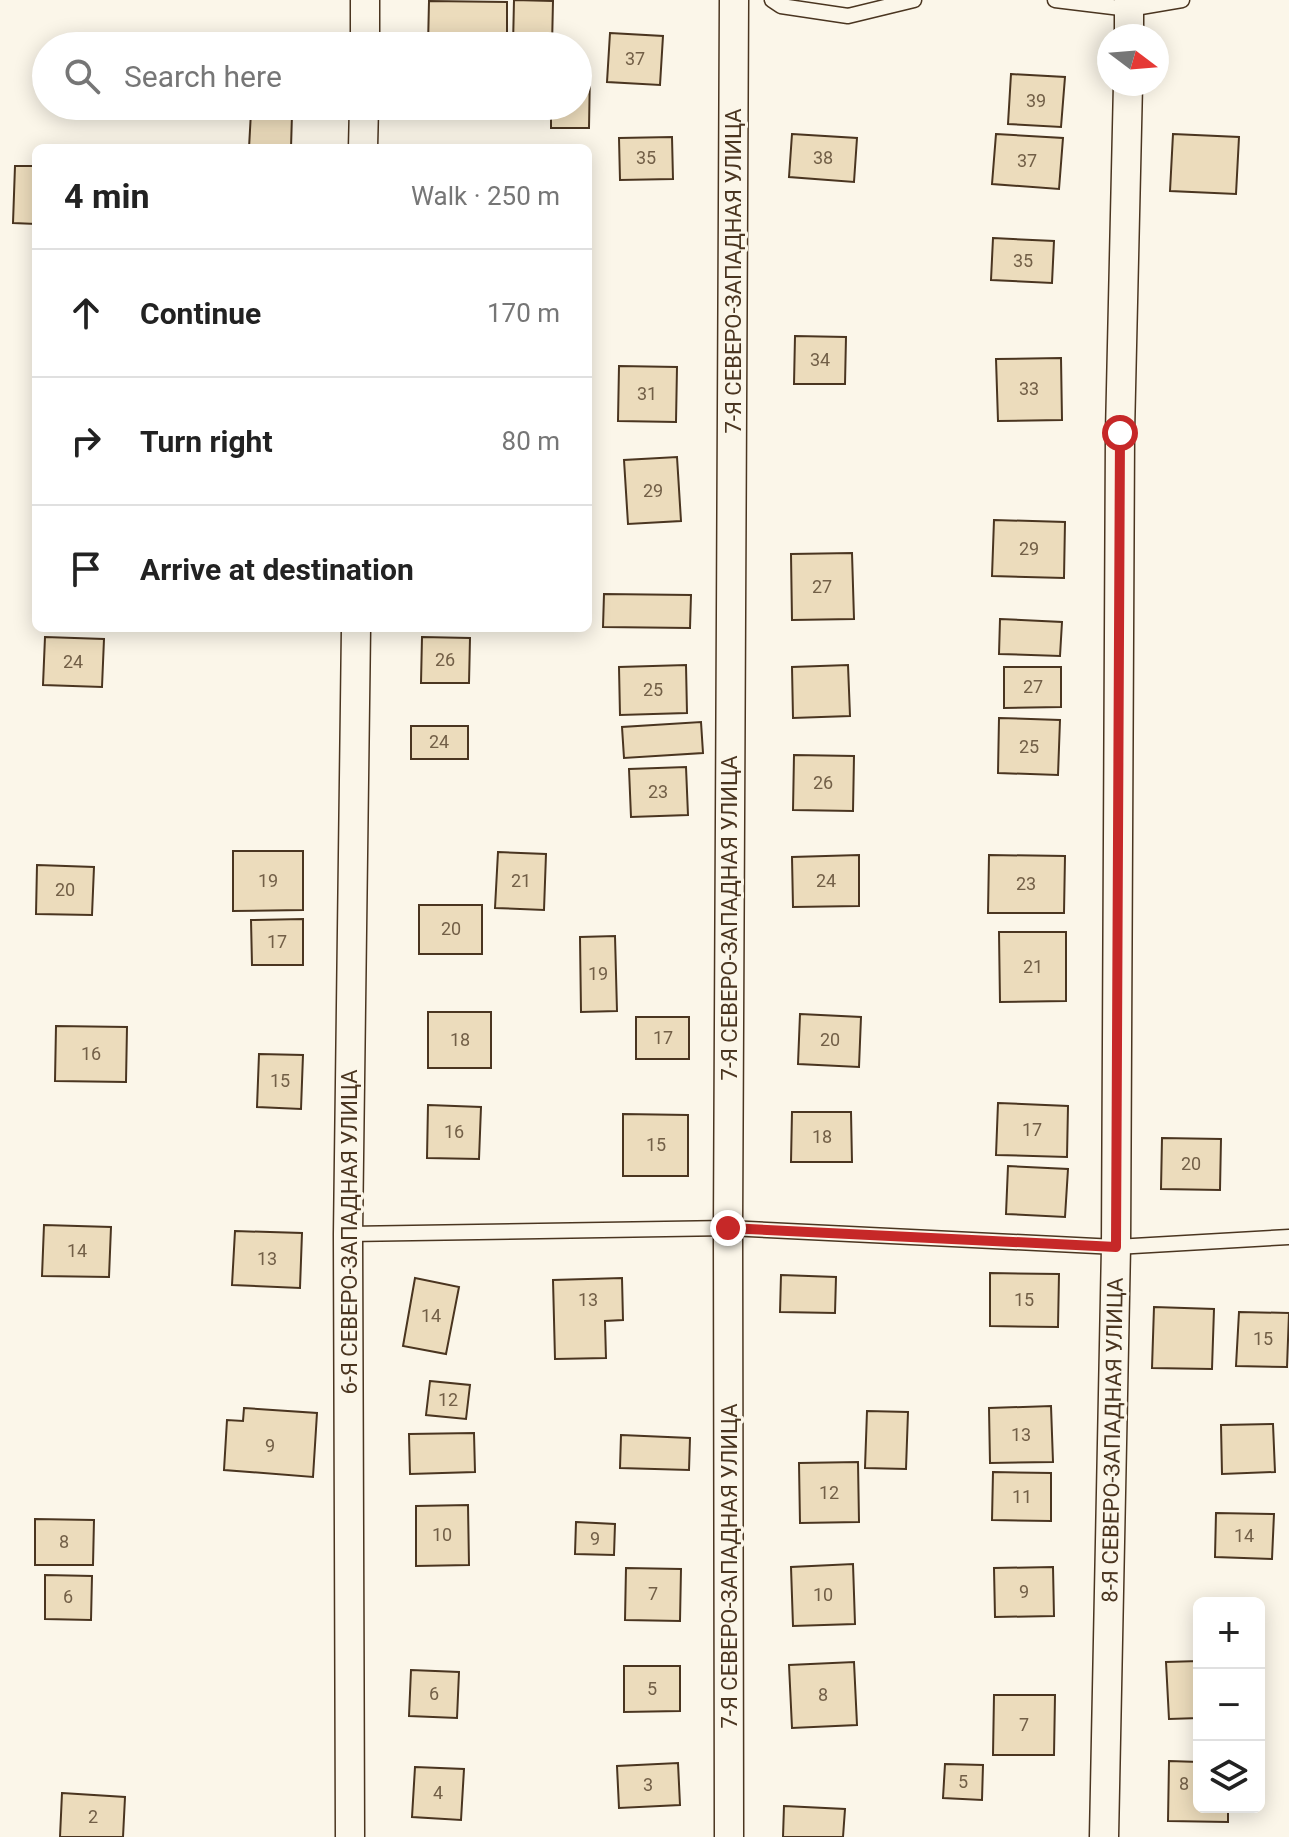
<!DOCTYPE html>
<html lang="en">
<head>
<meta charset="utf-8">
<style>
	:root { --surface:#fff; --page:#f6f6f6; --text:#222; --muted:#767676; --line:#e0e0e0 }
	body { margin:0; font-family:Roboto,sans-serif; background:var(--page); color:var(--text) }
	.controls { position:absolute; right:24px; bottom:24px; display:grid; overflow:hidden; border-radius:12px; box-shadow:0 4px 20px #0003 }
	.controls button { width:72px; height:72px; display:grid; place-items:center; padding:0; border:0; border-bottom:2px solid var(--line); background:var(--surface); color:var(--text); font:40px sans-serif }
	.compass { position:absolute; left:1097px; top:24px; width:72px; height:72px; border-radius:50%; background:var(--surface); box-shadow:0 4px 20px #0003; rotate:106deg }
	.stop { position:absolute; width:24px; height:24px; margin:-18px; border:6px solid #c62828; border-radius:50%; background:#fff }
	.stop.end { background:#c62828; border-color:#fff; box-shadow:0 2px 8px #0008 }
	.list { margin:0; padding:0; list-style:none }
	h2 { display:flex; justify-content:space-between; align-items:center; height:104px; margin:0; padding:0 32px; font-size:34px }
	h2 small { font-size:26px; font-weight:400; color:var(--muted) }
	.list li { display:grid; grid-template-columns:52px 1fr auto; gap:24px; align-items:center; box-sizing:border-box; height:128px; padding:0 32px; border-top:2px solid var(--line) }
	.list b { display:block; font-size:30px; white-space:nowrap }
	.list em { font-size:26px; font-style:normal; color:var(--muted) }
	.icon { flex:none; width:44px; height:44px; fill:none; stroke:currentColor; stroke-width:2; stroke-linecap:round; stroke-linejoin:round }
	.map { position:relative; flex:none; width:1289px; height:1837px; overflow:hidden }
	.search { position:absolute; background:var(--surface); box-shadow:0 4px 20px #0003; left:32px; top:32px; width:560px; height:88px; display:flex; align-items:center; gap:20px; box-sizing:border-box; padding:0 28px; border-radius:44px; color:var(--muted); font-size:30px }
	.panel { position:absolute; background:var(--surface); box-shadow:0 4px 20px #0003; left:32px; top:144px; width:560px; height:488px; border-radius:12px }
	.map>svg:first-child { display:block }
	.building { fill:#ecdcbc; stroke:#4a3520; stroke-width:2 }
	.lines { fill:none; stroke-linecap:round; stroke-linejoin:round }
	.lane-casing { stroke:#4a3520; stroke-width:17 }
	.street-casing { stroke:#4a3520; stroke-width:31 }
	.lane { stroke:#fbf6e9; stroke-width:14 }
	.street { stroke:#fbf6e9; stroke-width:28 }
	.route { stroke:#c62828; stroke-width:10 }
	.labels { text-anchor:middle; stroke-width:6; stroke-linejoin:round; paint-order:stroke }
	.number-label { font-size:18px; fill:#725f47 }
	.street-label { font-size:22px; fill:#4a3520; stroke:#fbf6e9 }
</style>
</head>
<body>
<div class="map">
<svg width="1289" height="1837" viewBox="0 0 1289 1837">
	<rect width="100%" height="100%" fill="#fbf6e9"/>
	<g class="building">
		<path d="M 514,0 L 553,1 L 552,46 L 513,46 Z"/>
		<path d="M 429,1 L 507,2 L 507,46 L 428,46 Z"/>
		<path d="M 610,33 L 663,36 L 660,85 L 607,82 Z"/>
		<path d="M 578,70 L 590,70 L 589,128 L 551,128 L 551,106 L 578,106 Z"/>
		<path d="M 1011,74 L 1065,77 L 1061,127 L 1008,124 Z"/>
		<path d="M 251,112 L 292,114 L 291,148 L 249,148 Z"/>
		<path d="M 792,134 L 857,138 L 854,182 L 789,177 Z"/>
		<path d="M 996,134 L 1063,138 L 1059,189 L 992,184 Z"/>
		<path d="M 1173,134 L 1239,137 L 1236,194 L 1170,191 Z"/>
		<path d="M 672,137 L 673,179 L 620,180 L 619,138 Z"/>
		<path d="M 15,166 L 36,166 L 36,224 L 13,223 Z"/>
		<path d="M 993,238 L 1054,241 L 1052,283 L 991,280 Z"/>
		<path d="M 795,336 L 846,337 L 845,384 L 794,384 Z"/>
		<path d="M 1061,358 L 1062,420 L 998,421 L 996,359 Z"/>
		<path d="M 619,366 L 677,367 L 676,422 L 618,421 Z"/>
		<path d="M 677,457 L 681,521 L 628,524 L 624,460 Z"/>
		<path d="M 994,520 L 1065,522 L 1064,578 L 992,576 Z"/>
		<path d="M 852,553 L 854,619 L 792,620 L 791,554 Z"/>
		<path d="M 604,594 L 691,595 L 690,628 L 603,627 Z"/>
		<path d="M 1000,619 L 1062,622 L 1060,656 L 999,654 Z"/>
		<path d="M 45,637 L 104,639 L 102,687 L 43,685 Z"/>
		<path d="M 422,637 L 470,638 L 469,683 L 421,683 Z"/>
		<path d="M 686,665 L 687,713 L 620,715 L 619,667 Z"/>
		<path d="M 848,665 L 850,716 L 793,718 L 792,667 Z"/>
		<path d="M 1004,667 L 1061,667 L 1061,707 L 1004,708 Z"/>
		<path d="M 999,718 L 1060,720 L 1058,775 L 998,773 Z"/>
		<path d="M 701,722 L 703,753 L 624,758 L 622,727 Z"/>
		<rect x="411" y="726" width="57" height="33"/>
		<path d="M 794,755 L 854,756 L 853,811 L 793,810 Z"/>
		<path d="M 686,767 L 688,815 L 631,817 L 629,769 Z"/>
		<path d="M 233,851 L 303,851 L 303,910 L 233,911 Z"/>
		<path d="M 498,852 L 546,854 L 544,910 L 495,908 Z"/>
		<path d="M 859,855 L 859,906 L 793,907 L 792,857 Z"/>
		<path d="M 989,855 L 1065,856 L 1064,913 L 988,913 Z"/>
		<path d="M 37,865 L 94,867 L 92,915 L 36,914 Z"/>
		<rect x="419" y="905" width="63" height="49"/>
		<path d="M 303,919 L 303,965 L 252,965 L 251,920 Z"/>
		<path d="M 999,932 L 1066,932 L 1066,1001 L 1000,1002 Z"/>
		<path d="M 615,936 L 617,1011 L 581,1012 L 580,937 Z"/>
		<rect x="428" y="1012" width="63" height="56"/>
		<path d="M 800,1014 L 861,1017 L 859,1067 L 798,1064 Z"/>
		<rect x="636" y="1017" width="53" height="42"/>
		<path d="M 56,1026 L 127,1027 L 126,1082 L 55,1081 Z"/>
		<path d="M 259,1054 L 303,1055 L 301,1109 L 257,1107 Z"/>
		<path d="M 998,1103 L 1068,1106 L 1067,1157 L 996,1155 Z"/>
		<path d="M 428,1105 L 481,1107 L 479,1159 L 427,1158 Z"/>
		<path d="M 792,1112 L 851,1112 L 852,1162 L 791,1162 Z"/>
		<path d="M 623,1114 L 688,1115 L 688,1176 L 623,1176 Z"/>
		<path d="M 1162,1138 L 1221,1139 L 1220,1190 L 1161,1189 Z"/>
		<path d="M 1008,1166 L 1068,1169 L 1065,1217 L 1006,1214 Z"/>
		<path d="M 44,1225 L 111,1227 L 109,1277 L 42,1276 Z"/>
		<path d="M 235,1231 L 302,1233 L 300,1288 L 232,1285 Z"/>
		<path d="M 990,1273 L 1059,1274 L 1058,1327 L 990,1326 Z"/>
		<path d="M 781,1275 L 836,1277 L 835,1313 L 780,1312 Z"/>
		<path d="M 415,1278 L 459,1287 L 446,1354 L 403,1346 Z"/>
		<path d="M 622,1278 L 623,1320 L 605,1321 L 606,1358 L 555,1359 L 553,1280 Z"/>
		<path d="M 1154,1307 L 1214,1309 L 1212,1369 L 1152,1368 Z"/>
		<path d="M 1239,1312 L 1289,1313 L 1287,1367 L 1236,1366 Z"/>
		<path d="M 430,1381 L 470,1385 L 466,1419 L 426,1415 Z"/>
		<path d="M 1051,1406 L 1053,1462 L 990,1463 L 989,1408 Z"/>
		<path d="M 244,1408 L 317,1413 L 313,1477 L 224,1470 L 227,1420 L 243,1421 Z"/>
		<path d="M 867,1411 L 908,1412 L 906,1469 L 865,1468 Z"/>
		<path d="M 1273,1424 L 1275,1472 L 1222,1474 L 1221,1425 Z"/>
		<path d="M 474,1433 L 475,1472 L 410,1474 L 409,1434 Z"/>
		<path d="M 621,1435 L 690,1438 L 689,1470 L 620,1468 Z"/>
		<path d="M 858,1462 L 859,1522 L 800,1523 L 799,1463 Z"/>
		<path d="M 993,1472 L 1051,1473 L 1051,1521 L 992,1520 Z"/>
		<path d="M 468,1505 L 469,1565 L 416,1566 L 416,1506 Z"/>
		<path d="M 1216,1513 L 1274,1514 L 1272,1559 L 1215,1557 Z"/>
		<path d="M 35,1519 L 94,1520 L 93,1565 L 35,1565 Z"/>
		<path d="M 576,1522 L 615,1524 L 614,1555 L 575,1554 Z"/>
		<path d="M 853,1564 L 855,1624 L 793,1626 L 791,1567 Z"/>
		<path d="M 1053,1567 L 1054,1616 L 995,1617 L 994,1568 Z"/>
		<path d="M 626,1568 L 681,1569 L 680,1621 L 625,1620 Z"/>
		<path d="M 45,1575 L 92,1576 L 91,1620 L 45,1619 Z"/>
		<path d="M 1199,1661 L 1199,1718 L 1169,1719 L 1166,1662 Z"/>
		<path d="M 854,1662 L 857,1725 L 792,1728 L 789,1665 Z"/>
		<path d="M 624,1666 L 680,1666 L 680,1711 L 624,1712 Z"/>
		<path d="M 411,1670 L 459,1672 L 457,1718 L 409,1716 Z"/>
		<path d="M 994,1695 L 1055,1695 L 1054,1755 L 993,1755 Z"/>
		<path d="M 1169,1761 L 1199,1762 L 1199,1807 L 1228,1807 L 1228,1822 L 1168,1821 Z"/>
		<path d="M 678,1763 L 680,1805 L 619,1808 L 617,1766 Z"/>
		<path d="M 945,1764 L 983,1765 L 982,1800 L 943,1798 Z"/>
		<path d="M 415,1767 L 464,1769 L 461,1820 L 412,1817 Z"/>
		<path d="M 62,1793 L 125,1797 L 123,1837 L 60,1837 Z"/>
		<path d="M 784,1806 L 845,1809 L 843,1837 L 783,1837 Z"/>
	</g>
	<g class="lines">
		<g class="lane-casing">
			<g id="lane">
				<path d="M 772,0 L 781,6 L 848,16 L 914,0"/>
				<path d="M 1055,0 L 1129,9 L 1182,0"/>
				<path d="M 348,1234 L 728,1228 L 1116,1247 L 1289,1237"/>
			</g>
		</g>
		<g class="street-casing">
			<g id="street">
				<path d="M 1129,0 L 1129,36"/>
				<path d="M 365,46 L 365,0"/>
				<path d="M 363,148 L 364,106"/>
				<path d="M 350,1837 L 348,1234 L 356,628"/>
				<path d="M 729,1837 L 728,1228 L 734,0"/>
				<path d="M 1104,1837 L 1116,1247 L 1120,433 L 1128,84"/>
			</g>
		</g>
		<use href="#lane" class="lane"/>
		<use href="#street" class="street"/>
	</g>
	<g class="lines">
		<path class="route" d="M 728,1228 L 1116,1247 L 1120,433"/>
	</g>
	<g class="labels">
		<g class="number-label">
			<text x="635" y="65">37</text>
			<text x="1036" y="107">39</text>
			<text x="646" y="164">35</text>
			<text x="823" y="164">38</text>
			<text x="1027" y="167">37</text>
			<text x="1023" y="267">35</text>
			<text x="820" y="366">34</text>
			<text x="1029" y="395">33</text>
			<text x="647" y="400">31</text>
			<text x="653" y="497">29</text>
			<text x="1029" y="555">29</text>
			<text x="822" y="593">27</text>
			<text x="445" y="666">26</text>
			<text x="73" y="668">24</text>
			<text x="1033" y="693">27</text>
			<text x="653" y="696">25</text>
			<text x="439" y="748">24</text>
			<text x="1029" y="753">25</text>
			<text x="823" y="789">26</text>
			<text x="658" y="798">23</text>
			<text x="268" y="887">19</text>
			<text x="521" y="887">21</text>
			<text x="826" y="887">24</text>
			<text x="1026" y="890">23</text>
			<text x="65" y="896">20</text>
			<text x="451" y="935">20</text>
			<text x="277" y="948">17</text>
			<text x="1033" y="973">21</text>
			<text x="598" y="980">19</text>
			<text x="663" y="1044">17</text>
			<text x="460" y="1046">18</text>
			<text x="830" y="1046">20</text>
			<text x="91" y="1060">16</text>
			<text x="280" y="1087">15</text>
			<text x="1032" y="1136">17</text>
			<text x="454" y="1138">16</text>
			<text x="822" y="1143">18</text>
			<text x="656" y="1151">15</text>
			<text x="1191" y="1170">20</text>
			<text x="77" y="1257">14</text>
			<text x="267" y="1265">13</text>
			<text x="588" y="1306">13</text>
			<text x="1024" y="1306">15</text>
			<text x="431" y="1322">14</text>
			<text x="1263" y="1345">15</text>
			<text x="448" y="1406">12</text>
			<text x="1021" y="1441">13</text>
			<text x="270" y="1452">9</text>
			<text x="829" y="1499">12</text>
			<text x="1022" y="1503">11</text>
			<text x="442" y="1541">10</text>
			<text x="1244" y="1542">14</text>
			<text x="595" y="1545">9</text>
			<text x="64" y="1548">8</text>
			<text x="1024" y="1598">9</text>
			<text x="653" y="1600">7</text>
			<text x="823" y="1601">10</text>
			<text x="68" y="1603">6</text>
			<text x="652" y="1695">5</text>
			<text x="434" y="1700">6</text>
			<text x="823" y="1701">8</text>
			<text x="1024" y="1731">7</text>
			<text x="963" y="1788">5</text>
			<text x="1184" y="1790">8</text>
			<text x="648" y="1791">3</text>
			<text x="438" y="1799">4</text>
			<text x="93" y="1823">2</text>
		</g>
		<g class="street-label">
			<text transform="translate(733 271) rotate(-90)" y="8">7-Я СЕВЕРО-ЗАПАДНАЯ УЛИЦА</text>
			<text transform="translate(729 918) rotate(-90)" y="8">7-Я СЕВЕРО-ЗАПАДНАЯ УЛИЦА</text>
			<text transform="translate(349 1232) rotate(-90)" y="8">6-Я СЕВЕРО-ЗАПАДНАЯ УЛИЦА</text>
			<text transform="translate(1112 1440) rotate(-89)" y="8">8-Я СЕВЕРО-ЗАПАДНАЯ УЛИЦА</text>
			<text transform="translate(729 1566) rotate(-90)" y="8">7-Я СЕВЕРО-ЗАПАДНАЯ УЛИЦА</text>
		</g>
	</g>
</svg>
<div class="controls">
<button>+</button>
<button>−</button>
<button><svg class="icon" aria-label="layers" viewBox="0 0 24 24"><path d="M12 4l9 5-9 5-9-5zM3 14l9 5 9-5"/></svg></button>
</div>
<svg class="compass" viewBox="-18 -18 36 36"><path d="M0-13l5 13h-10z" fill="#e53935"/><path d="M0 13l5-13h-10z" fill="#767676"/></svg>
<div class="stop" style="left:1120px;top:433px"></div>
<div class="stop end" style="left:728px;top:1228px"></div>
<div class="search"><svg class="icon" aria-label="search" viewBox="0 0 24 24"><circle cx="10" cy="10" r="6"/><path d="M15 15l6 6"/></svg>Search here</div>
<section class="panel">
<h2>4 min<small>Walk · 250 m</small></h2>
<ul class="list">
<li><svg class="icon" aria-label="ahead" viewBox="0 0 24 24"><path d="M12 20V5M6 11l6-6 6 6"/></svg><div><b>Continue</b></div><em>170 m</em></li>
<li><svg class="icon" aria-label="right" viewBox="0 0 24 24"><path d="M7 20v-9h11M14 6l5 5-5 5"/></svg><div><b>Turn right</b></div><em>80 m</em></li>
<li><svg class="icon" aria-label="arrive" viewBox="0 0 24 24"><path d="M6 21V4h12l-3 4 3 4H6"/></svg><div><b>Arrive at destination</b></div></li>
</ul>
</section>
</div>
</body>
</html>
